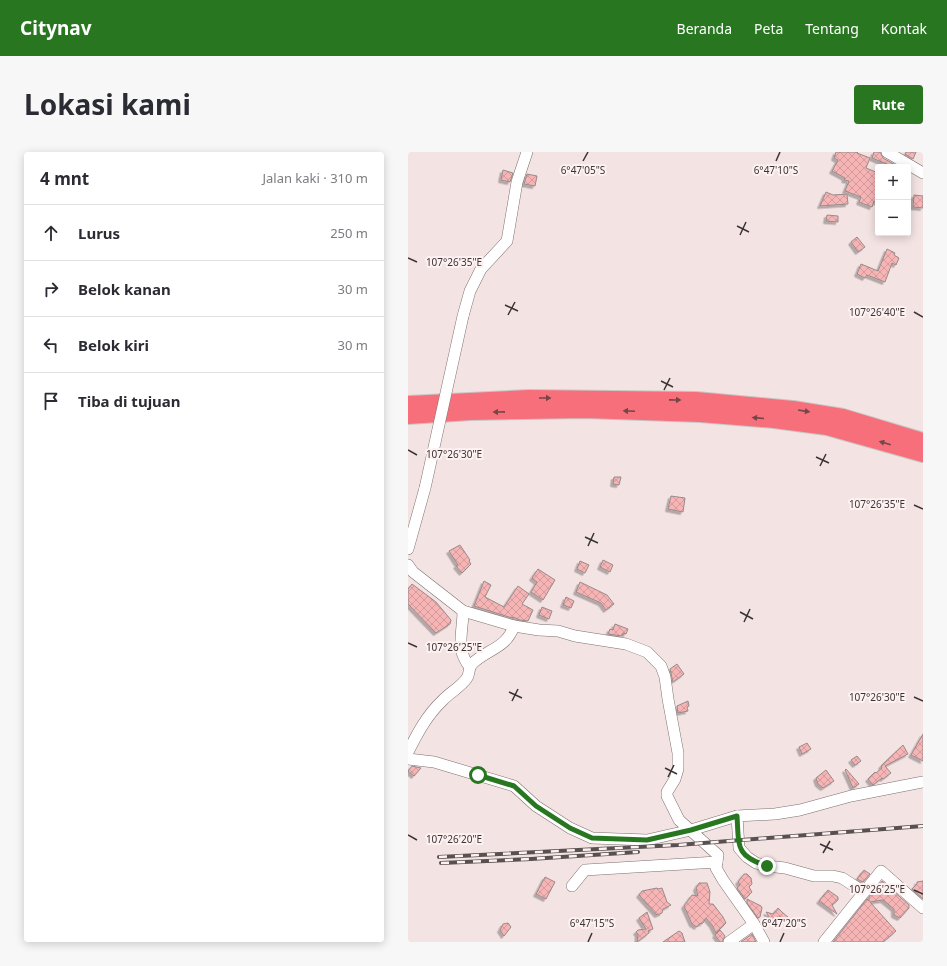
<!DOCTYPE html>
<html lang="id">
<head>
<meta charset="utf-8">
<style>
	:root { --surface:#fff; --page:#f7f7f7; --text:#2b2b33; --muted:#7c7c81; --line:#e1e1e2; --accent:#287720 }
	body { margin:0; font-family:"Noto Sans",sans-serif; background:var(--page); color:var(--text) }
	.controls { position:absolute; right:12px; top:12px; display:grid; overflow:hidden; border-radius:4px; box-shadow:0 2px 10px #0003 }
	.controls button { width:36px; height:36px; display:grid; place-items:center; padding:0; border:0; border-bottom:1px solid var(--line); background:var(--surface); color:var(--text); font:20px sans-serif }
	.stop { position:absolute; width:12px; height:12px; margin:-9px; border:3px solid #287720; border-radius:50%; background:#fff }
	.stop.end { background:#287720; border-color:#fff; box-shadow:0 1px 4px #0008 }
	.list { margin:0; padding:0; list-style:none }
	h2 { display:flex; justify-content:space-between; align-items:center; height:52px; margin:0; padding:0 16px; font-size:17px }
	h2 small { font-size:13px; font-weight:400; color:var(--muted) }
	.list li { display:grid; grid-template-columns:26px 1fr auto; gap:12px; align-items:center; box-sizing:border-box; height:56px; padding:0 16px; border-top:1px solid var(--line) }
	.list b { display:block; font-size:15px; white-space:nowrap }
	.list em { font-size:13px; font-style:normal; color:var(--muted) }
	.icon { flex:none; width:22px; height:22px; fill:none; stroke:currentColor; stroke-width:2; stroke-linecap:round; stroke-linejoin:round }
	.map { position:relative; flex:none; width:515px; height:790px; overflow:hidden; border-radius:4px }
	header { display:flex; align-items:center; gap:24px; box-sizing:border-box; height:56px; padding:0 20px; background:var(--accent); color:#fff }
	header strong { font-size:19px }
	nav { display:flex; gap:22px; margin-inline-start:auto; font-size:14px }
	.intro { display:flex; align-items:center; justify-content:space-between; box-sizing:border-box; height:96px; padding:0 24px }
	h1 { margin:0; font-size:28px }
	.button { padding:10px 18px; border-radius:4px; background:var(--accent); color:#fff; font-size:14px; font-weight:700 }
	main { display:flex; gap:24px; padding:0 24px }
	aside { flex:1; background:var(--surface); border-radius:4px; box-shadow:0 2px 10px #0003 }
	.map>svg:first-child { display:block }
	.building { fill:url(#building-cross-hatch); stroke:#998a8a; filter:url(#shadow) }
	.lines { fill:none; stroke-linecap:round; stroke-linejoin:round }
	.minor-casing { stroke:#7e7071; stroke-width:12 }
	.highway-casing { stroke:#c8c6c6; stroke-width:18 }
	.minor { stroke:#fff; stroke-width:11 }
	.highway { stroke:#f76f7b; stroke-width:16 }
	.rail-casing { stroke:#595151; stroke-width:4 }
	.rail { stroke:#fef1f1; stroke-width:2.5; stroke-dasharray:8; stroke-linecap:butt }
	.minor-bridge-casing { stroke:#7e7071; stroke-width:12; stroke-linecap:butt }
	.minor-bridge { stroke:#fff; stroke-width:11 }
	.oneway { fill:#734649 }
	.route { stroke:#287720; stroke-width:5 }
	.ticks { fill:none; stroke:#3a3434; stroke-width:1.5 }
	.ticks-label { font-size:10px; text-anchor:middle; fill:#3a3434; stroke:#fef1f1; stroke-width:4; stroke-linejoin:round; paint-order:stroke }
</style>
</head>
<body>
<header>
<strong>Citynav</strong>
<nav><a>Beranda</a><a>Peta</a><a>Tentang</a><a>Kontak</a></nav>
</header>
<div class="intro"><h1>Lokasi kami</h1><a class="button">Rute</a></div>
<main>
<aside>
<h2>4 mnt<small>Jalan kaki · 310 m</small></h2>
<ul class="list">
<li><svg class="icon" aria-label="ahead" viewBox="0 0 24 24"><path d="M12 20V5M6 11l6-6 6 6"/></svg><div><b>Lurus</b></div><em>250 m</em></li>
<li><svg class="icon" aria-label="right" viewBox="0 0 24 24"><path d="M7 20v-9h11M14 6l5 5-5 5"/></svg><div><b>Belok kanan</b></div><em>30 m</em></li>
<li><svg class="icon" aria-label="left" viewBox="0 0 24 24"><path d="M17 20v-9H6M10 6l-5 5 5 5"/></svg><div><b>Belok kiri</b></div><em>30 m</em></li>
<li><svg class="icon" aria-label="arrive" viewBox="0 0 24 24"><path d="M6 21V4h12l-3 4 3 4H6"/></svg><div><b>Tiba di tujuan</b></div></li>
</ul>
</aside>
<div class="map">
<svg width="515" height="790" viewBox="0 0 515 790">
	<defs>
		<pattern id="building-cross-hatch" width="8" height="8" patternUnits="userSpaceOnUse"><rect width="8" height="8" fill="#f6b4b5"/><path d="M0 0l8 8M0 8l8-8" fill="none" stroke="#d49b9c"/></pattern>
		<filter id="shadow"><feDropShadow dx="-2.5" dy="2.5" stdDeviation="0" flood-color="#0004"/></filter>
	</defs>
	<rect width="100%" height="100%" fill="#f3e3e3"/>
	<g class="building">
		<path d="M 428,0 L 450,0 L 449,1 L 462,6 L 458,16 L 470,21 L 470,51 L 466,49 L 464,55 L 451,50 L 453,45 L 437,39 L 441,29 L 436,28 L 437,26 L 424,19 L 430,8 L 426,6 Z"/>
		<path d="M 466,0 L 472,0 L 475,6 L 491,15 L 486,15 L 464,6 Z"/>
		<path d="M 498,0 L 508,0 L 505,7 L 497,2 Z"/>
		<path d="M 95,18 L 105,21 L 102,30 L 93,28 Z"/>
		<path d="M 119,22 L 129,24 L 127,34 L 116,32 Z"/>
		<path d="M 418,40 L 425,43 L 439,42 L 440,52 L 412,54 Z"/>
		<path d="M 506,43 L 515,44 L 515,56 L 505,55 Z"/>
		<path d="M 419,63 L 430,64 L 430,70 L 418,69 Z"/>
		<path d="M 449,85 L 457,95 L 450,100 L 443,90 Z"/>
		<path d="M 479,97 L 487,101 L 486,103 L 491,106 L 488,113 L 484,111 L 477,130 L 459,123 L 457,126 L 449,122 L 453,112 L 470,119 Z"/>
		<path d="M 206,325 L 213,325 L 211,333 L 205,332 Z"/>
		<path d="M 263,344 L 277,346 L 275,360 L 260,357 Z"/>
		<path d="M 52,393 L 62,408 L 61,409 L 63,412 L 54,421 L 48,414 L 50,413 L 41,399 Z"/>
		<path d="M 195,408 L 205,413 L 202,420 L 192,415 Z"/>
		<path d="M 172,409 L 181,413 L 177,421 L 169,417 Z"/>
		<path d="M 130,417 L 147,428 L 135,448 L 123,440 L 129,430 L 124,426 Z"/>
		<path d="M 76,429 L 83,433 L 77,445 L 96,455 L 110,434 L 121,442 L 114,452 L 125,458 L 120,469 L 112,468 L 105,465 L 104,466 L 66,454 Z"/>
		<path d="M 172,430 L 199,443 L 206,452 L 198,458 L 193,451 L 168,440 Z"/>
		<path d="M 4,432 L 28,450 L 43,468 L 42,472 L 28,481 L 0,452 L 0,437 Z"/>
		<path d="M 158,445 L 166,449 L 163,456 L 155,453 Z"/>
		<path d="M 134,455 L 144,459 L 141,467 L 131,463 Z"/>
		<path d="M 207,472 L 220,477 L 218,482 L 215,481 L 214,484 L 200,482 L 202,477 L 205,478 Z"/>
		<path d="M 269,512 L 276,522 L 265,530 L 262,517 Z"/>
		<path d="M 280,549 L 281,554 L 279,555 L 280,559 L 270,561 L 269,554 Z"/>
		<path d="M 515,582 L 515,609 L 503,603 Z"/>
		<path d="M 399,591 L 403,597 L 394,602 L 391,595 Z"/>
		<path d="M 495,593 L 500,602 L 477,614 L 483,621 L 475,627 L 474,626 L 465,633 L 460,627 L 467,620 L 468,621 L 474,616 L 473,614 Z"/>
		<path d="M 449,604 L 453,609 L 447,613 L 443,608 Z"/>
		<path d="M 4,614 L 13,616 L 6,624 L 0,619 Z"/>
		<path d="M 438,617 L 451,632 L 445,636 L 437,618 Z"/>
		<path d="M 418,618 L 426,629 L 415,636 L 410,632 L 408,626 Z"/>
		<path d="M 456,718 L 462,722 L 455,730 L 449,727 Z"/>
		<path d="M 336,722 L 339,722 L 343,726 L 344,732 L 341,735 L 344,740 L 337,747 L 329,736 L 332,733 L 330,730 Z"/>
		<path d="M 137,725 L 147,730 L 138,747 L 128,742 Z"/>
		<path d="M 474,729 L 501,753 L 501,756 L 492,766 L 486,763 L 486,757 L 475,748 L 462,750 L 488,779 L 475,790 L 425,790 L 459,747 L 461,749 L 461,745 Z"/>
		<path d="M 515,729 L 515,747 L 504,737 L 509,732 L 509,730 Z"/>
		<path d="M 291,731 L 299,731 L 302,740 L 301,752 L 305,752 L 315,765 L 318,771 L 308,781 L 304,773 L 298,766 L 295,771 L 291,772 L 289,775 L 284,772 L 276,754 L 284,743 L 290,744 L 288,736 Z"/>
		<path d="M 249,736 L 250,737 L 254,736 L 259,750 L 263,753 L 255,757 L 254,761 L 249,763 L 231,743 L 234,739 Z"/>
		<path d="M 420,738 L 430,745 L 430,748 L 424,753 L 429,762 L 411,749 Z"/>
		<path d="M 339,747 L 353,754 L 354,756 L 352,765 L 350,766 L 339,751 Z"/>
		<path d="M 370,756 L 374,760 L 381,766 L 369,765 L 366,768 L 363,768 L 358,760 L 365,762 Z"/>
		<path d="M 239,760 L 245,777 L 240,779 L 241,781 L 229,790 L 230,783 L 228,780 L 230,778 L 238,777 L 231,766 Z"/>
		<path d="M 100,771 L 103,775 L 96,784 L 92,778 L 95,772 Z"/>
		<path d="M 312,778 L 317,784 L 314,790 L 312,790 L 307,783 Z"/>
		<path d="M 271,779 L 274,781 L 277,790 L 255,790 Z"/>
		<path d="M 344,782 L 348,790 L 333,790 Z"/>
	</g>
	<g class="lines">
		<g class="minor-casing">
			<g id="minor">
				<path d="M 479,0 L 515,21"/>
				<path d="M 55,164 L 62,139 L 73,117 L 99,89 L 109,30 L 119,0"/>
				<path d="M 0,397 L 17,336"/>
				<path d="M 0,413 L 5,420 L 55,459 L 106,474 L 131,478 L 150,479 L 167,484 L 218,492 L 239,500 L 253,514 L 257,525 L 260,547 L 270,601 L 270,617 L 267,627 L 259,640 L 259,644 L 271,668 L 310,703 L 308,716 L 315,728 L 346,772 L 356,790"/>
				<path d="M 55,459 C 55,480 47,498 62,515"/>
				<path d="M 0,600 C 9,582 19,563 34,549 C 41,541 53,535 59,526 C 62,522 60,516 64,512 C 79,497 98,497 106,474"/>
				<path d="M 0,607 L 26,610 L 106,634 L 128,654 L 162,676 L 184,686 L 239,688 L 283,678 L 329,664"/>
				<path d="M 164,734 L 177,718 L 309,710"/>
				<path d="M 456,740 L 434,726 L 425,724 L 406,724 L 377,716 L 359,714 L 348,711 L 339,705 L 331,696 L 329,664 L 367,662 L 392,658 L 443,644 L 515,630"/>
				<path d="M 321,790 L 346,772"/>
				<path d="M 416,790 L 473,719 L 515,756"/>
			</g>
		</g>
		<g class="highway-casing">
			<g id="highway">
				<path d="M 0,252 L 121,246 L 288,248 L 385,257 L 435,265 L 515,289"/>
				<path d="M 0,264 L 63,260 L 177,258 L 292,262 L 366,268 L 419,275 L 515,302"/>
			</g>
		</g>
		<use href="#minor" class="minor"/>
		<use href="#highway" class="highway"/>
		<g class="rail-casing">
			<g id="rail">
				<path d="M 31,705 L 270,693 L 515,674"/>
				<path d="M 33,711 L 123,707 L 230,700"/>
			</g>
		</g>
		<use href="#rail" class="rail"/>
		<g class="minor-bridge-casing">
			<path id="minor-bridge" d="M 17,336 L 55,164"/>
		</g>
		<use href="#minor-bridge" class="minor-bridge"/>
	</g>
	<defs><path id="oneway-solid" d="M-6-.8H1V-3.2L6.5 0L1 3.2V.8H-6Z"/></defs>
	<g class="oneway">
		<use href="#oneway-solid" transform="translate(137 246)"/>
		<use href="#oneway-solid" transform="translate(267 248) rotate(1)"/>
		<use href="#oneway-solid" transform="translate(221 259) rotate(-178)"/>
		<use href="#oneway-solid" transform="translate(396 259) rotate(9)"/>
		<use href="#oneway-solid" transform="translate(91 260) rotate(179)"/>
		<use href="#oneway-solid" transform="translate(350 266) rotate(-175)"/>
		<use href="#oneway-solid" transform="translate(477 291) rotate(-164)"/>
	</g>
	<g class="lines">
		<path class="route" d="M 70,623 L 106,634 L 128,654 L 162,676 L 184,686 L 239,688 L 283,678 L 329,664 C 331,694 327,704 359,714"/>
	</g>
	<path class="ticks" d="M 175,9 L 180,0M 368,9 L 372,0M 329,74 L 341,80M 332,83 L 338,70M 0,106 L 9,110M 97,153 L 110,159M 506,160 L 515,165M 100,163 L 107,150M 253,229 L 265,235M 256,238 L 262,226M 0,298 L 9,303M 408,305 L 421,311M 412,314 L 418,302M 506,353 L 515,357M 177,385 L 190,391M 180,394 L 186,381M 332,460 L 345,467M 336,470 L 342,457M 0,491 L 9,495M 101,540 L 114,546M 506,545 L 515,549M 104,549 L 110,537M 257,616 L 269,622M 260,625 L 266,613M 0,683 L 9,688M 412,692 L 425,698M 415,701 L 422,689M 506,738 L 515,742M 180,790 L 184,781M 372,790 L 376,781"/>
	<g class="ticks-label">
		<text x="175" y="22">6°47'05"S</text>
		<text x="368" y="22">6°47'10"S</text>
		<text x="46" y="114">107°26'35"E</text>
		<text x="469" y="164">107°26'40"E</text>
		<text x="46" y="306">107°26'30"E</text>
		<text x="469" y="356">107°26'35"E</text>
		<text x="46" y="499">107°26'25"E</text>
		<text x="469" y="549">107°26'30"E</text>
		<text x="46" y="691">107°26'20"E</text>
		<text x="469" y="741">107°26'25"E</text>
		<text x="184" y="775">6°47'15"S</text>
		<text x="376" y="775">6°47'20"S</text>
	</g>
</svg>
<div class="controls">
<button>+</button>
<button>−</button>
</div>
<div class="stop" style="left:70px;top:623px"></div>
<div class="stop end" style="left:359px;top:714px"></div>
</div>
</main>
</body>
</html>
